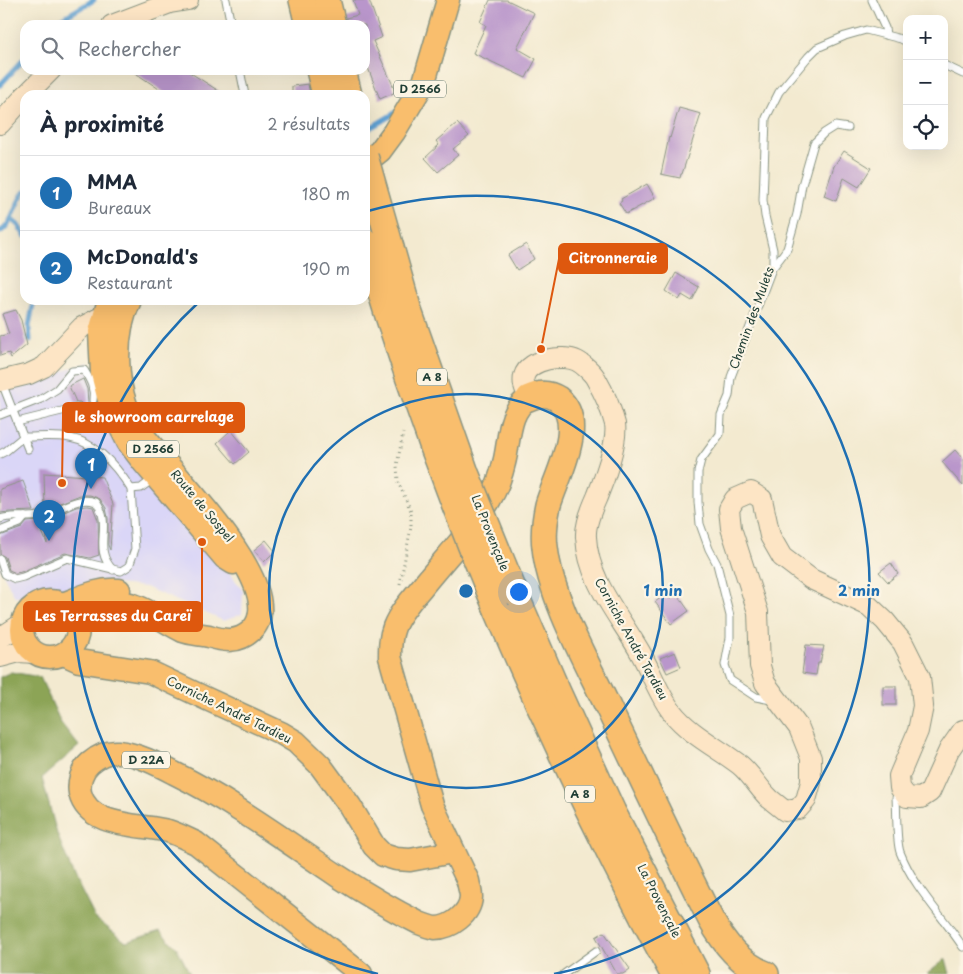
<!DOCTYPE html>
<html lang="fr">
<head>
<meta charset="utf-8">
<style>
	:root { --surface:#fff; --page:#f6f6f7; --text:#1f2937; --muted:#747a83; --line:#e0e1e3; --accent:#1f6fb2 }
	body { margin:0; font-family:"Playpen Sans",sans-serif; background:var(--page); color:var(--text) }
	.controls { position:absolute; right:15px; top:15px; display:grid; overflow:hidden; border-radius:10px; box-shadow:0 5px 20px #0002 }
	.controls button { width:45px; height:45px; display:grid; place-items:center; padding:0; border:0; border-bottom:1px solid var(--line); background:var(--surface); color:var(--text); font:25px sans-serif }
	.you { position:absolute; left:518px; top:591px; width:18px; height:18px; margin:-12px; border:4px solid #fff; border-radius:50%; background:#1a73e8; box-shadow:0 0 0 8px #1a73e833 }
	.badge { display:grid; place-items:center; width:32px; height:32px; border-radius:50%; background:var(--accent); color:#fff; font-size:16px; font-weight:700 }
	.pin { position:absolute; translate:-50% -41px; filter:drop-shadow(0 1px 2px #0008) }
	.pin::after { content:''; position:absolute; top:26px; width:18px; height:15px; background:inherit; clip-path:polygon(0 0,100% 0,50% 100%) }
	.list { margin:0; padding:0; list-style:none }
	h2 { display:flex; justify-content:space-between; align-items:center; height:65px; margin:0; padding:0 20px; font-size:21px }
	h2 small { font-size:16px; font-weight:400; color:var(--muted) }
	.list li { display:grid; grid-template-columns:32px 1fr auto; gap:15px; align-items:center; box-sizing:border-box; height:75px; padding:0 20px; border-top:1px solid var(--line) }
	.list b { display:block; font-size:19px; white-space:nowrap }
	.list p { margin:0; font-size:16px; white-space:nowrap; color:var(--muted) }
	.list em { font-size:16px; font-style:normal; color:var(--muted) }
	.icon { flex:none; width:28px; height:28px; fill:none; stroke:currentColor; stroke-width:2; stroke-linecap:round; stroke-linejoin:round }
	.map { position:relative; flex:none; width:963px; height:974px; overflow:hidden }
	.search { position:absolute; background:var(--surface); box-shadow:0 5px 20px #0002; left:20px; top:20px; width:350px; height:55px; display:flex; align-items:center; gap:12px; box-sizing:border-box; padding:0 18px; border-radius:15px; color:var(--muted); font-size:19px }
	.panel { position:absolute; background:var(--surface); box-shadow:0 5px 20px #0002; left:20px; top:90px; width:350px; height:215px; border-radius:15px }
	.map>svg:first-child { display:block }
	.built { fill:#dad6f7 }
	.forest { fill:#8ca456; stroke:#567045 }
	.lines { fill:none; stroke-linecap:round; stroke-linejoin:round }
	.stream { stroke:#5fa0d2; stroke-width:5 }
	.building { fill:#b996cb }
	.lane-casing { stroke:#899482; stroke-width:9 }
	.secondary-casing { stroke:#899482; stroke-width:22 }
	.primary-casing { stroke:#899482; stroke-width:25 }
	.highway-casing { stroke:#899482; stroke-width:28 }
	.path { stroke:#899482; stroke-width:3; stroke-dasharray:1 4; stroke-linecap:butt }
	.lane { stroke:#fff; stroke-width:7 }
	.secondary { stroke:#fde5c5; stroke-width:20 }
	.primary { stroke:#f9be6d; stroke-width:22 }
	.highway { stroke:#f9be6d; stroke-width:25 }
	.highway-bridge-casing { stroke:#899482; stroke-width:28; stroke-linecap:butt }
	.highway-bridge { stroke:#f9be6d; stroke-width:25 }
	.ring { fill:none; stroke:#1f6fb2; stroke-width:2.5 }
	.labels { text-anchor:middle; stroke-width:4.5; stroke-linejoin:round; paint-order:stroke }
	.shield { fill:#fcf5e5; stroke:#617469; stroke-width:1 }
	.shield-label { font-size:11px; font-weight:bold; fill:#1f3d34 }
	.street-label { font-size:12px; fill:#1f3d34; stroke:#fcf5e5 }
	.centre { fill:#1f6fb2; stroke:#fcf5e5; stroke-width:2.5 }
	.ring-label { font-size:15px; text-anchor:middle; font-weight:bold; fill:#1f6fb2; stroke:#fcf5e5; stroke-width:4.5; stroke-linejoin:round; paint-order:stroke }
	.leader { fill:none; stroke:#de580e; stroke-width:2 }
	.callout-dot { fill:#de580e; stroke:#fcf5e5; stroke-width:2 }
	.callout { fill:#de580e; stroke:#de580e; stroke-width:2 }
	.callout-label { font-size:14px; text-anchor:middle; font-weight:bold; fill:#fff }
</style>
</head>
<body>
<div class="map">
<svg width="963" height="974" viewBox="0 0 963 974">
	<rect width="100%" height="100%" fill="#fcf5e5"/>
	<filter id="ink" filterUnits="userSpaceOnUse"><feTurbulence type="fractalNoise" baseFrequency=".02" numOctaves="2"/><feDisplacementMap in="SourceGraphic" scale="10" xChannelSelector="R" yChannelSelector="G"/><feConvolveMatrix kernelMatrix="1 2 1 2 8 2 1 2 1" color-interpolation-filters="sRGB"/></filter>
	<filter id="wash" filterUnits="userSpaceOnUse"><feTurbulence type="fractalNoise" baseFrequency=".0096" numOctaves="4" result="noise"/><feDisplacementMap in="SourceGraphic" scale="20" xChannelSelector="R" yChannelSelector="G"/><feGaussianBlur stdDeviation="1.12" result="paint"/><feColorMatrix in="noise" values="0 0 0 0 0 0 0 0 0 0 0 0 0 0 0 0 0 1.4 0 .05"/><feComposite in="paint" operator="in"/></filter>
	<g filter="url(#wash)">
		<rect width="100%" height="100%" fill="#f3ead0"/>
		<path class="built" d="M 89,362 L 180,505 L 243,591 L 242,614 L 224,621 L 145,587 L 99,582 L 15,597 L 0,568 L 0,393 Z"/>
		<g class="forest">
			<path d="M 11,672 L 40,677 L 61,723 L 79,746 L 42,778 L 57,834 L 73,874 L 95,918 L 126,942 L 160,931 L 177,948 L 190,974 L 0,974 L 0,677 Z"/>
			<path d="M 946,959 L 950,974 L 927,974 Z"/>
		</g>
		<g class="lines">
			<g class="stream">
				<path d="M 55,25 L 61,19 L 94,0"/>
				<path d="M 0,85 L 25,58"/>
				<path d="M 365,131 L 395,113"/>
				<path d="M 11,219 L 18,225 L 25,236"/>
				<path d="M 0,232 C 14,223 14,204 25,191"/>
				<path d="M 30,340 L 29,326 L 34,300"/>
			</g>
		</g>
		<g id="blocks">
			<g class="building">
				<path d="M 353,0 L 369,0 L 382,37 L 373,41 L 396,92 L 380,99 L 365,60 L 365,25 L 347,25 L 346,18 L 358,15 Z"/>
				<path d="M 490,0 L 507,0 L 534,13 L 517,48 L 536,59 L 526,78 L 473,53 L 486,25 L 480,22 Z"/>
				<path d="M 131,70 L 186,70 L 225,95 L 168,95 Z"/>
				<path d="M 308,84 L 310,95 L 292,95 L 292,86 Z"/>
				<path d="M 679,108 L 701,114 L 682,174 L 681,174 L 680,178 L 661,174 L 669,137 L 670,138 Z"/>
				<path d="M 457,123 L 469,136 L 453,149 L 458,155 L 438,172 L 425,158 L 439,145 L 436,141 Z"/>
				<path d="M 844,151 L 871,168 L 859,187 L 844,178 L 836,201 L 824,196 L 834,166 Z"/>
				<path d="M 647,184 L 655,198 L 626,214 L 619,203 L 622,201 L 621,199 Z"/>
				<path d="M 526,244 L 534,259 L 517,270 L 508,255 Z"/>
				<path d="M 676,273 L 699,287 L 692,301 L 682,295 L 679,300 L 666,291 Z"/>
				<path d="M 16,310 L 21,320 L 27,345 L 11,358 L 9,353 L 0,356 L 0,336 L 9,334 L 2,314 Z"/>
				<path d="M 83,379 L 87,389 L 88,403 L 95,405 L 103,423 L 89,429 L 80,412 L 83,409 L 83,405 L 80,402 L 76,402 L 69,386 Z"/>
				<path d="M 231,430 L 249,452 L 235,464 L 217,443 Z"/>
				<path d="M 955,450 L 963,459 L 963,486 L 942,462 Z"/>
				<path d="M 44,473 L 102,477 L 113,504 L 110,550 L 108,545 L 108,518 L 106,508 L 100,499 L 90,495 L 80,495 L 45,509 Z"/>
				<path d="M 23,481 L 34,511 L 9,512 L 0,513 L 0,489 Z"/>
				<path d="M 88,506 L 93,507 L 98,520 L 99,555 L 90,558 L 65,553 L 21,572 L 16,573 L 9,570 L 5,557 L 0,554 L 0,536 L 22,528 L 27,522 L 38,521 L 47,544 L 46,520 L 76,507 Z"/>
				<path d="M 266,540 L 275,551 L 264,562 L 254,550 Z"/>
				<path d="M 891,563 L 898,574 L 888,582 L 879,572 Z"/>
				<path d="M 668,593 L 671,598 L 677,594 L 689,611 L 671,624 L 655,602 Z"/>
				<path d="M 806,645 L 824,646 L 820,663 L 818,663 L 816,675 L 802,673 Z"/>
				<path d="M 675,652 L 681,667 L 667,673 L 660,658 Z"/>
				<rect x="883" y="686" width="13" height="19"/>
				<path d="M 604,932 L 630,969 L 623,974 L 617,974 L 596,937 Z"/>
			</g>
		</g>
	</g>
	<g filter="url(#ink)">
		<use href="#blocks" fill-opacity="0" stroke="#899482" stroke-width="1"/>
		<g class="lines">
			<g class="lane-casing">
				<g id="lane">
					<path d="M 226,0 L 231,25"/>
					<path d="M 872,0 L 885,28 L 886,35"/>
					<path d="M 944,65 L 963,74"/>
					<path d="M 240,70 L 245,95"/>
					<path d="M 774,266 L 787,249 L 797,214 L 802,185 L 814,143 L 824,133 L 835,126 L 848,128"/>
					<path d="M 2,383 L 28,449"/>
					<path d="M 0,415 L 41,399 L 57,389 L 72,371 L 84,370 C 90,380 95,388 93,400"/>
					<path d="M 17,422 L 78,407"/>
					<path d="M 0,454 L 6,451 L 23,437 C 38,437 55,435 70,438 C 97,443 117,467 131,489 L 141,488 L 153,479"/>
					<path d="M 0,519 C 13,514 25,519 39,516 C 59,512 76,495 96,502 C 114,526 91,547 113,570"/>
					<path d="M 0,531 L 20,523 L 25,517"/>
					<path d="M 0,559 L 5,574 L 15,579 L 23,577 L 67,558 L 121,571 L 129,566 L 135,549 L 131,489"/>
					<path d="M 771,700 L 756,697 L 730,680 L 725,665 L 730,638 L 730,616 L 717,564 L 709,549 L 700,524 L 698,502 L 698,472 L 701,460 L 720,434 L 721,415 L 729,396 L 731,377 L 773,266 L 773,250 L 765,216 L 763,200 L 766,118 L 779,92 L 808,57 L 817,48 L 845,36 L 866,30 L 901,39 L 907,42"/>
					<path d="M 899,791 L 896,798 C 897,811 896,840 900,852 C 914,888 942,915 963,947"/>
					<path d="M 564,974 L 596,951"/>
				</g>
			</g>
			<g class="secondary-casing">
				<g id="secondary">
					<path d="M 112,25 L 170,3 L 188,0"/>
					<path d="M 26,95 L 51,70"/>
					<path d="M 0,124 L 25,96"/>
					<path d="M 0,381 L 29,374 L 44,367 L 82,327 L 97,319 L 116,320"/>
					<path d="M 529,398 C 526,390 522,385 524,376 C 529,359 563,354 577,361 C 583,364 593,373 596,379 C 604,393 611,408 615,424 C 618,442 604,480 597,497 C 592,508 585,524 586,537 C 588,581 619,615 640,652 C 651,671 658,694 672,712 C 689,734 718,748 740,765 C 752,775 759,789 770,799 C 775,803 780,807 785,811 L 798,809 L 806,800 L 811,782 L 811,758 L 799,728 L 765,683 L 760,666 L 758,612 L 731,528 L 729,509 L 735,499 L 751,492 L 762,499 L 770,536 L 782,557 L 811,579 L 869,606 L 885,621 L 903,643 L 920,677 L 923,706 L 918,731 L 899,776 L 900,788 L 907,797 L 921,798 L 930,792 L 949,750 L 963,730"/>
					<path d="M 0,638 L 23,623"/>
					<path d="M 0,657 L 19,652 L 34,653"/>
				</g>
			</g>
			<g class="primary-casing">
				<g id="primary">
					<path d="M 365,163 L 380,151 L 394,132 L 424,82 L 448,0"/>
					<path d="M 109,300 L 100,332 L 102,373 L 109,400 L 117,420 L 128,442 L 144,463 L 225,558 L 233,563"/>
					<circle cx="50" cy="629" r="28"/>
					<path d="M 63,604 C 81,597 99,588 119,590"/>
					<path d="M 78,623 C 88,614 96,606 110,603 C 136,598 161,621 183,631 C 191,634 200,634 209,636 C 224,641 238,643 251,631 C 297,588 157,461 135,424 C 114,390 113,335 130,300"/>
					<path d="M 64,654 L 79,661 L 150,672 L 207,699 L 281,733 L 296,742 L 320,765 L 350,806 L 374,846 L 383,855 L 396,859 L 410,860 L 453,852"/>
					<path d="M 361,974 L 196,843 C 187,839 178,834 168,831 C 141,824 88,828 80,793 C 78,782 82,770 90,763 C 98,756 107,751 118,752 C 138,754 157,764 174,773 C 233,802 284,840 338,876 C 364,893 391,909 419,923 C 424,925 429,927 435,928 C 451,928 470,914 471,897 C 471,892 469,887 468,881 L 432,805 L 390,657 C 390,647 390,637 394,627 C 400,612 412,599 422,587 C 445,558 472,531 490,499 C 497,488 501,476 504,463 C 510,442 507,411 529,398"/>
				</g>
			</g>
			<g class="highway-casing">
				<g id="highway">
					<path d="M 302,0 L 308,25"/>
					<path d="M 327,0 L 333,25"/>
					<path d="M 319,70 L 325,95"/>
					<path d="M 343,70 L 349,95"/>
					<path d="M 529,398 C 539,393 549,393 558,399 C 588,423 556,477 548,505 C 545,519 543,533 545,547 C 550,597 585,659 607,705 C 641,777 675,849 711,920 C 724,943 740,964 766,974"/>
					<path d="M 515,593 L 557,690 L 613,812 L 697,974"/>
					<path d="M 497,610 C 550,734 608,855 673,974"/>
				</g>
			</g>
			<path class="path" d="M 400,584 L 411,527 L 411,511 L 398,482 L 397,465 L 403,433"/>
			<use href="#lane" class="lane"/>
			<use href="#secondary" class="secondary"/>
			<use href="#primary" class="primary"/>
			<use href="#highway" class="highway"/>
			<g class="highway-bridge-casing">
				<g id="highway-bridge">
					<path d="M 365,156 L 409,311 L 466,473 L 515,593"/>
					<path d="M 365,241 C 402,367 446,489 497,610"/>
				</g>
			</g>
			<use href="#highway-bridge" class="highway-bridge"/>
		</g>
	</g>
	<g class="ring">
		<circle cx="466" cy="591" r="197"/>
		<path d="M378 974A393 393 0 0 1 200 301M368 211A393 393 0 1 1 554 974"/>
	</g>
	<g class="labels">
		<g class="shield">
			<rect x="394" y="80.5" width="52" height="17" rx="4"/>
			<rect x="417" y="368.5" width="30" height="17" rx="4"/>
			<rect x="127" y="440.5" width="52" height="17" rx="4"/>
			<rect x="122" y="751.5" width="48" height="17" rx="4"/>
			<rect x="565" y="785.5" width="30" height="17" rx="4"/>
		</g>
		<g class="shield-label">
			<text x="420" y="93">D 2566</text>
			<text x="432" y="381">A 8</text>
			<text x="153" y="453">D 2566</text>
			<text x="146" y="764">D 22A</text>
			<text x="580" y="798">A 8</text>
		</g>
		<g class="street-label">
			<text transform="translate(752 318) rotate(-70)" y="4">Chemin des Mulets</text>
			<text transform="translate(202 506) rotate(50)" y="4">Route de Sospel</text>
			<text transform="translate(490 533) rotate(68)" y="4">La Provençale</text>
			<text transform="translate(631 639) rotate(61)" y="4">Corniche André Tardieu</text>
			<text transform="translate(229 710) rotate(26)" y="4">Corniche André Tardieu</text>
			<text transform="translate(659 901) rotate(63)" y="4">La Provençale</text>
		</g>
	</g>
	<circle cx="466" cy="591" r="8" class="centre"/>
	<g class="ring-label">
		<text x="663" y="596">1 min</text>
		<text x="859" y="596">2 min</text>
	</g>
	<path class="leader" d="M541 349L559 259M62 483L63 417M202 542L202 616"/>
	<g class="callout-dot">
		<circle cx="541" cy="349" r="5"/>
		<circle cx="62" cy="483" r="5"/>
		<circle cx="202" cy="542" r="5"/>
	</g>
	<g class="callout">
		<rect x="559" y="244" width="108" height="29" rx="5"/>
		<rect x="63" y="403" width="181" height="29" rx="5"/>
		<rect x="24" y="602" width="178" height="29" rx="5"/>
	</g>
	<g class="callout-label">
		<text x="613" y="263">Citronneraie</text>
		<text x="154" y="422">le showroom carrelage</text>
		<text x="113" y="621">Les Terrasses du Careï</text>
	</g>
</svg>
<div class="controls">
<button>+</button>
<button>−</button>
<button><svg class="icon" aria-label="locate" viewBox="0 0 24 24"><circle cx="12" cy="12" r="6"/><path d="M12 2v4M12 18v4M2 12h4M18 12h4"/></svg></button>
</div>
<div class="you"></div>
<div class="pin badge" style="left:91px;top:489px">1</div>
<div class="pin badge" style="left:49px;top:541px">2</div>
<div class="search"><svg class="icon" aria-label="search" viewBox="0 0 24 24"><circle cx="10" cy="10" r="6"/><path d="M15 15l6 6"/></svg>Rechercher</div>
<section class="panel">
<h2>À proximité<small>2 résultats</small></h2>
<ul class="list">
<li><span class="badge">1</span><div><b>MMA</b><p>Bureaux</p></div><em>180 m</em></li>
<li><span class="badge">2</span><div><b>McDonald's</b><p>Restaurant</p></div><em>190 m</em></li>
</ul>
</section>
</div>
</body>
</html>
